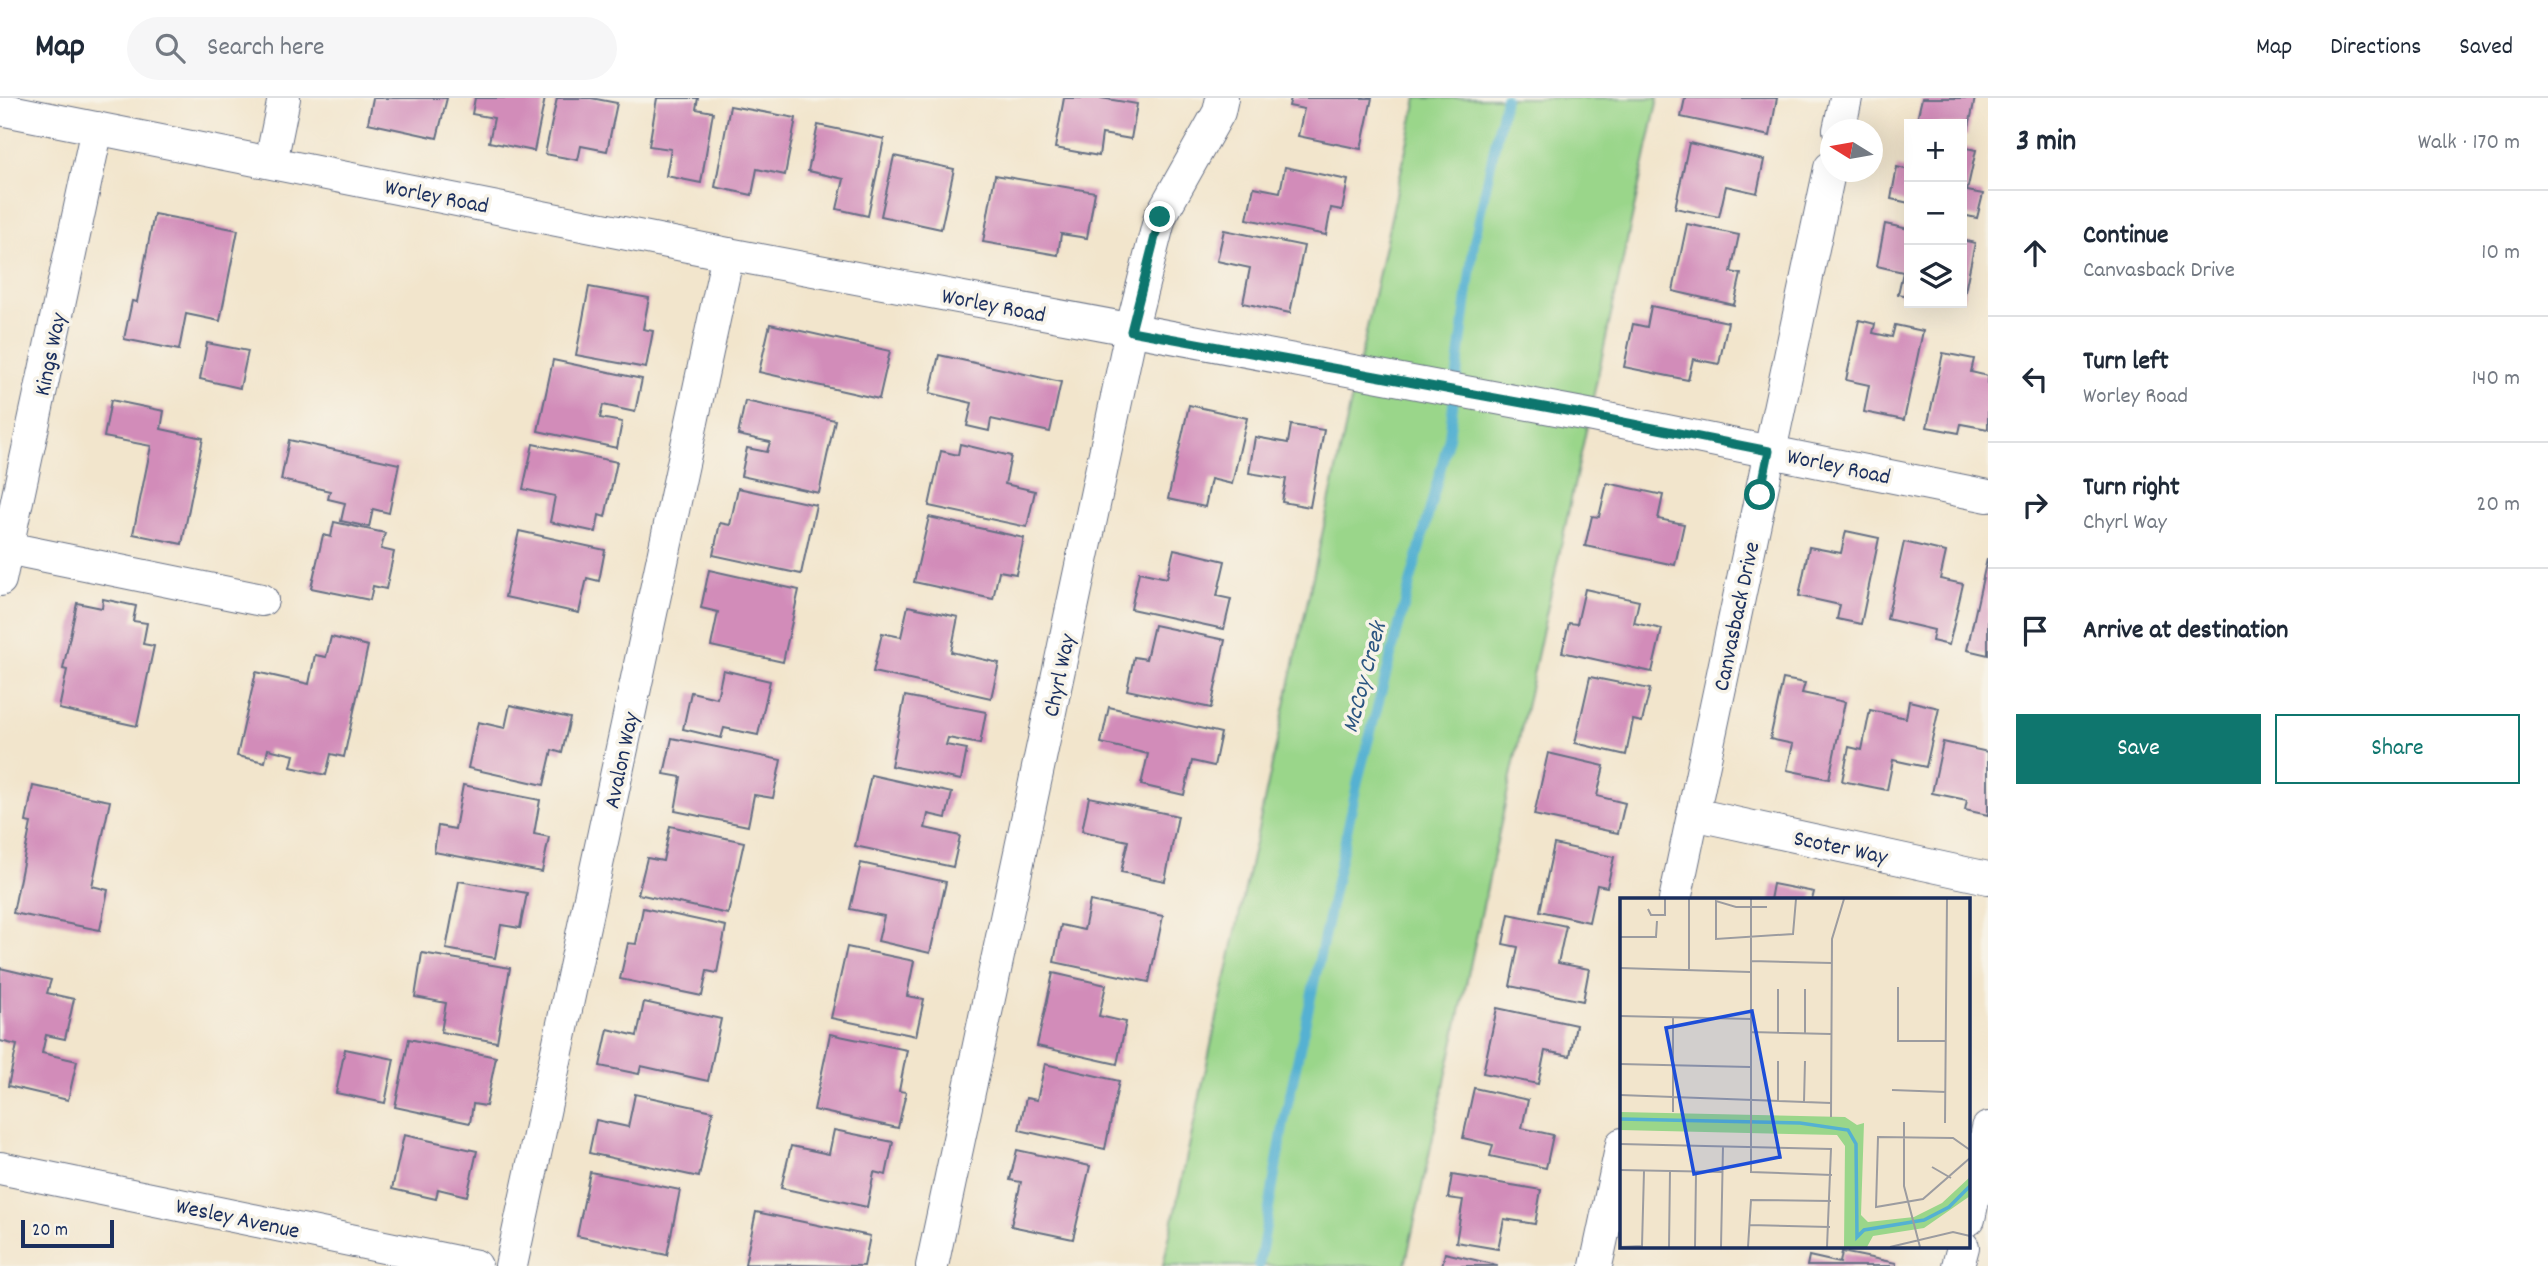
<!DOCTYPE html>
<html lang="en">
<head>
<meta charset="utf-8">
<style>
	:root { --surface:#fff; --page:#f6f6f7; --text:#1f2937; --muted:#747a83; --line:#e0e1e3; --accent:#0f766e }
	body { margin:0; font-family:Dekko,sans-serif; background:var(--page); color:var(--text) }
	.controls { position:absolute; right:21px; top:21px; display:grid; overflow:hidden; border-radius:0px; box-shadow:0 7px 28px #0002 }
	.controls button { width:63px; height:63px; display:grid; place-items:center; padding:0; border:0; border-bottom:2px solid var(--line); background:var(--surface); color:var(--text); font:35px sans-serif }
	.compass { position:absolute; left:1820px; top:21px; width:63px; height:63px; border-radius:50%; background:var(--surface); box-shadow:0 7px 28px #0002; rotate:281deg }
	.scale { position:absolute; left:21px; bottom:18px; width:93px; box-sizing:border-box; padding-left:7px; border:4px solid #1b2f5e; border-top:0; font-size:19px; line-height:24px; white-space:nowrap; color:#1b2f5e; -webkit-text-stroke:5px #f7f3e8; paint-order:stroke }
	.stop { position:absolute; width:21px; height:21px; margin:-16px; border:5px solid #0f766e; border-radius:50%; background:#fff }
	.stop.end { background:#0f766e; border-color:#fff; box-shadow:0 2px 7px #0008 }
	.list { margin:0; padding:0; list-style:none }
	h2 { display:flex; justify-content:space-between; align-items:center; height:91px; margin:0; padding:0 28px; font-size:30px }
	h2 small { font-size:23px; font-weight:400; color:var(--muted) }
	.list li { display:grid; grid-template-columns:46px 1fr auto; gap:21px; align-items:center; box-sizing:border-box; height:126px; padding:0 28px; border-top:2px solid var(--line) }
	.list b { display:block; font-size:26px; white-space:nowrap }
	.list p { margin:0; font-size:23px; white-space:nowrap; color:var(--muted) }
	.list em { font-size:23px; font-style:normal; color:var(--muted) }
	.actions { display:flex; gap:14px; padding:21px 28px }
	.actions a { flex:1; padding:16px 0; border:2px solid var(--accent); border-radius:0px; text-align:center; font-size:24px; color:var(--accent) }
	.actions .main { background:var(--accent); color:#fff }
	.icon { flex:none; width:38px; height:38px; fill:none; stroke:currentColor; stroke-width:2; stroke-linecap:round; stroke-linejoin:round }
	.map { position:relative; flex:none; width:1988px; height:1168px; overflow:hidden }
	header { display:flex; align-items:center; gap:42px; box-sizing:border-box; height:98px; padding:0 35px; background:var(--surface); border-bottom:2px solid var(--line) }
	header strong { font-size:33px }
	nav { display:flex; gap:38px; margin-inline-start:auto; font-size:24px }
	.search { width:490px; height:63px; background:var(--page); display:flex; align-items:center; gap:18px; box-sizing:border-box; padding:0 24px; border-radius:38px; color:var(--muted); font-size:26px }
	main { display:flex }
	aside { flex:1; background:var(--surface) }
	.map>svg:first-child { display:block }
	.green { fill:#9ad68a; stroke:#5a8274; stroke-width:2 }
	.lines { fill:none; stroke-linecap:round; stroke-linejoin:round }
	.stream { stroke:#54b1d2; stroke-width:10 }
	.building { fill:#d28cb9 }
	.minor-casing { stroke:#666f84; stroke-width:34 }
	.minor { stroke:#fff; stroke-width:32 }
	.route { stroke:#0f766e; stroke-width:9 }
	.labels { text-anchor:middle; stroke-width:7; stroke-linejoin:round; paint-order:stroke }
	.street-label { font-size:23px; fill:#1b2f5e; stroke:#f7f3e8 }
	.water-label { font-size:24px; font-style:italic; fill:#2c5681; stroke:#f7f3e8 }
	.inset-river { fill:none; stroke:#54b1d2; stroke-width:3.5 }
	.inset-road { fill:none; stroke:#9c9ca0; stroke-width:2 }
	.view { fill:#1d4ed8; fill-opacity:0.15; stroke:#1d4ed8; stroke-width:3.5 }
	.inset-edge { fill:none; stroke:#1b2f5e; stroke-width:3.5 }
</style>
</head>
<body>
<header>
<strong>Map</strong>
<div class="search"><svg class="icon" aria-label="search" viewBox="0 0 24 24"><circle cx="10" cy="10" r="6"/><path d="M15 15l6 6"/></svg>Search here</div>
<nav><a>Map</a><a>Directions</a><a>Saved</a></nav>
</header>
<main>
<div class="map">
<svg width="1988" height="1168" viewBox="0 0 1988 1168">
	<rect width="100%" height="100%" fill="#f7f3e8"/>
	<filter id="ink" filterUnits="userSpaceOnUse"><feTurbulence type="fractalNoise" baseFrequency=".0143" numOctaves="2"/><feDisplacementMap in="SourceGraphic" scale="14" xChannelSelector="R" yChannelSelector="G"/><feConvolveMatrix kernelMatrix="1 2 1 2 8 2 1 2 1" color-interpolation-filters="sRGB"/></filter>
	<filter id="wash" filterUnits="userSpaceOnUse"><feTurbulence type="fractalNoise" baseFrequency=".00686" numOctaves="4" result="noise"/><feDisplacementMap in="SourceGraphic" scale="28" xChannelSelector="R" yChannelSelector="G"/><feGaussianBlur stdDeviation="1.57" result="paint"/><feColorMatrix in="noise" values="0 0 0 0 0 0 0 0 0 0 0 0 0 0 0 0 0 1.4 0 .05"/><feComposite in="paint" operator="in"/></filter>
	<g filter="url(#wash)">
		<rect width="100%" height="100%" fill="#f2e5cc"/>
		<path class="green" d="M 1417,0 L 1658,0 L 1405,1168 L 1163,1168 Z"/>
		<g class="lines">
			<path class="stream" d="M 1259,1168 L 1284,1024 L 1358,682 L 1449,339 L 1474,144 L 1505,0"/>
		</g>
		<g id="blocks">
			<g class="building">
				<path d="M 373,0 L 447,0 L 437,40 L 368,25 Z"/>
				<path d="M 475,0 L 545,0 L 534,53 L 489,44 L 494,20 L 472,16 Z"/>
				<path d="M 557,0 L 591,0 L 617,5 L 607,53 L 581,48 L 578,62 L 545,56 Z"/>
				<path d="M 657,0 L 698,0 L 696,11 L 713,14 L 701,85 L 666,78 L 671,51 L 649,48 Z"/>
				<path d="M 1064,0 L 1101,0 L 1137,6 L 1131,41 L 1102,36 L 1099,58 L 1055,50 Z"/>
				<path d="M 1291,0 L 1372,0 L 1361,51 L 1298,38 L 1304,11 L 1289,8 Z"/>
				<path d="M 1685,0 L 1777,0 L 1770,38 L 1681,19 Z"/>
				<path d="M 1922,0 L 1975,0 L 1967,38 L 1962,37 L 1962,26 L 1916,26 Z"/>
				<path d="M 730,8 L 796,20 L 785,77 L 757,71 L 752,97 L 715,89 Z"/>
				<path d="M 818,27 L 884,41 L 868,118 L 837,111 L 844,81 L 808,73 Z"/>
				<path d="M 1689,45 L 1764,62 L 1757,95 L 1726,88 L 1719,119 L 1675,110 Z"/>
				<path d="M 1962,49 L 1976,52 L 1967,93 L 1983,96 L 1977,120 L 1962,117 Z"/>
				<path d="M 894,58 L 954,71 L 941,131 L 881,118 Z"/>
				<path d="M 1285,69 L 1348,82 L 1342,112 L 1331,110 L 1326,137 L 1247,121 L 1254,89 L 1280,94 Z"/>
				<path d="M 1897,69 L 1909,72 L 1909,105 L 1891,101 Z"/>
				<path d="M 995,77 L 1095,94 L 1087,140 L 1061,136 L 1058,157 L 983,144 Z"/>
				<path d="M 154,116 L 238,132 L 220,223 L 186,216 L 179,252 L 124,241 L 132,203 L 137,204 Z"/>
				<path d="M 1687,126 L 1739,137 L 1731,174 L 1741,176 L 1734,207 L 1673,193 Z"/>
				<path d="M 1885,126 L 1909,131 L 1909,198 L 1898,196 L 1903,174 L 1877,168 Z"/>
				<path d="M 1224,132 L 1304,148 L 1290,215 L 1243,205 L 1250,170 L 1217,163 Z"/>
				<path d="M 1962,142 L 1975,145 L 1963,203 L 1962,203 Z"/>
				<path d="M 589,189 L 649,200 L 643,231 L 653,233 L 646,270 L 576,257 Z"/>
				<path d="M 1651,208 L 1728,224 L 1719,266 L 1693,261 L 1688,282 L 1624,269 L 1633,226 L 1647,229 Z"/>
				<path d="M 1859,222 L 1875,226 L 1873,235 L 1892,239 L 1895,227 L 1923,233 L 1904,322 L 1864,314 L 1869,287 L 1846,282 Z"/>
				<path d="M 770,226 L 890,253 L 879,301 L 759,274 Z"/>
				<path d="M 207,245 L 248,253 L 240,290 L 200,281 Z"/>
				<path d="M 1943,255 L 1974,261 L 1971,274 L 1988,278 L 1988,331 L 1961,326 L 1959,335 L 1927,329 Z"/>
				<path d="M 939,257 L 1061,284 L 1050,334 L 991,321 L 989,333 L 967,328 L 972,305 L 930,295 Z"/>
				<path d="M 553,262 L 642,281 L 635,314 L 603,307 L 600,320 L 622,324 L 617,350 L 538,333 Z"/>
				<path d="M 111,302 L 164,313 L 161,331 L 203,340 L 182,446 L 133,436 L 151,348 L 104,339 Z"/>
				<path d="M 745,303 L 835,322 L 819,395 L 741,378 L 747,350 L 767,354 L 770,344 L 738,337 Z"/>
				<path d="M 1189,307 L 1247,320 L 1232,386 L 1211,381 L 1205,409 L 1168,401 Z"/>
				<path d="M 1291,327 L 1324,332 L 1310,409 L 1282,404 L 1286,381 L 1249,375 L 1255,339 L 1288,345 Z"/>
				<path d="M 289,342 L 399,366 L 389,415 L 373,411 L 369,429 L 341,423 L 345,405 L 328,401 L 330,393 L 281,382 Z"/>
				<path d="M 533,346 L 617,364 L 605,419 L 599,417 L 596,434 L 550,424 L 555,398 L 523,391 Z"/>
				<path d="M 960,346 L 1011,358 L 1005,386 L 1035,393 L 1027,429 L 929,408 L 941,353 L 958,357 Z"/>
				<path d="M 1607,385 L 1663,397 L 1658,421 L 1684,426 L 1675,467 L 1585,448 L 1592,418 L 1599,419 Z"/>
				<path d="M 738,390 L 816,407 L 801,476 L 713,457 L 720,425 L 730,427 Z"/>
				<path d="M 929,419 L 1024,440 L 1016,476 L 999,473 L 993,501 L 914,484 Z"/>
				<path d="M 334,424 L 385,435 L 381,451 L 394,454 L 386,491 L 373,488 L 370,502 L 311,490 L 323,437 L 331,439 Z"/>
				<path d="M 519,433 L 605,452 L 599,483 L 587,480 L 579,515 L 505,499 Z"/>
				<path d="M 1846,433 L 1879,440 L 1861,526 L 1837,521 L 1840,507 L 1799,498 L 1809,449 L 1841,455 Z"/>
				<path d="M 1904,444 L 1946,454 L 1940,481 L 1963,486 L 1949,547 L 1932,543 L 1934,532 L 1887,521 Z"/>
				<path d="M 1174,451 L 1225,463 L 1217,498 L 1231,501 L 1224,531 L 1131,511 L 1139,474 L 1167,480 Z"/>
				<path d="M 1987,461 L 1988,461 L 1988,557 L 1967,552 Z"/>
				<path d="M 709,472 L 799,492 L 783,564 L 711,548 L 718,514 L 701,510 Z"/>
				<path d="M 1585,491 L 1639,503 L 1634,525 L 1662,531 L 1652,574 L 1562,554 L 1569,525 L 1577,526 Z"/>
				<path d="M 103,501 L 136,508 L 133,523 L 147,525 L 143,546 L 154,548 L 137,628 L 59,611 L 67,572 L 63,571 L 77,505 L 102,510 Z"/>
				<path d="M 908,508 L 958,519 L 951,554 L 999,565 L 991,600 L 873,574 L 882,535 L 901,539 Z"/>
				<path d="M 1154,527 L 1225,542 L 1211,610 L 1127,592 L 1134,559 L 1146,561 Z"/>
				<path d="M 331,539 L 368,548 L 344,659 L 331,656 L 326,677 L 291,669 L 294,657 L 268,651 L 265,664 L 237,658 L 256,574 L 309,586 L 315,557 L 326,559 Z"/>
				<path d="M 723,572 L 770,583 L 758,637 L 724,630 L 721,640 L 683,631 L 691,594 L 717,600 Z"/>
				<path d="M 1590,579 L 1650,591 L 1642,624 L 1633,622 L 1626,657 L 1575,645 Z"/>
				<path d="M 1783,581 L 1805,585 L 1802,595 L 1845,604 L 1829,681 L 1787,672 L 1793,646 L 1770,641 Z"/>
				<path d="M 905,598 L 986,614 L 980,646 L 948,640 L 946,647 L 967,651 L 961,682 L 891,668 Z"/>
				<path d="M 1909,603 L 1939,610 L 1926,669 L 1893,662 L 1887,692 L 1842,683 L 1849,649 L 1862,652 L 1870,612 L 1906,620 Z"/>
				<path d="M 510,607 L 570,620 L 562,655 L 552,652 L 544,687 L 468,670 L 478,624 L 505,630 Z"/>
				<path d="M 1109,609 L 1221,635 L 1214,668 L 1192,663 L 1184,697 L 1141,687 L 1148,656 L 1101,645 Z"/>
				<path d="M 672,640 L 781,662 L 773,700 L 754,697 L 748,728 L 675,713 L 681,679 L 664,676 Z"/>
				<path d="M 1943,644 L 1988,654 L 1988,717 L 1965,712 L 1967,702 L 1932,695 Z"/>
				<path d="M 1548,655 L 1604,668 L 1597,698 L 1625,705 L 1618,735 L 1534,717 Z"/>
				<path d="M 871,677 L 952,695 L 946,720 L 928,716 L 925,730 L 960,738 L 953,769 L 855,748 Z"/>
				<path d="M 463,687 L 540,702 L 534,736 L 549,739 L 542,774 L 434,754 L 438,728 L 455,731 Z"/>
				<path d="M 33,688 L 110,703 L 92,788 L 108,792 L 100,832 L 13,815 L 31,725 L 26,724 Z"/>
				<path d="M 1089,699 L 1178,718 L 1165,783 L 1121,774 L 1128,743 L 1082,733 Z"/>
				<path d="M 670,728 L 744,744 L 728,816 L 638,796 L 647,760 L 663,763 Z"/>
				<path d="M 1554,746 L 1614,759 L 1607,789 L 1597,787 L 1589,824 L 1540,813 Z"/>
				<path d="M 861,765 L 946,784 L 930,855 L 878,843 L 884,818 L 850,811 Z"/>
				<path d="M 459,783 L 527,795 L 520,830 L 501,827 L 495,860 L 446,851 Z"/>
				<path d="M 1773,786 L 1814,794 L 1812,802 L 1770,802 Z"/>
				<path d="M 1090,803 L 1163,818 L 1149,884 L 1054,864 L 1061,827 L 1084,832 Z"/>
				<path d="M 643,810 L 726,828 L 717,875 L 707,873 L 702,898 L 620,881 L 628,845 L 636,846 Z"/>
				<path d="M 1509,816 L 1566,828 L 1558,865 L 1589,871 L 1583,903 L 1510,888 L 1518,849 L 1503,846 Z"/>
				<path d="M 847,849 L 914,863 L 907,898 L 924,901 L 916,938 L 831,920 Z"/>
				<path d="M 422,855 L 510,870 L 497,944 L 441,934 L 446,905 L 415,899 Z"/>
				<path d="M 0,870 L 51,882 L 47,895 L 74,901 L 65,941 L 46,937 L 42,955 L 77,963 L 68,1002 L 8,988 L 17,947 L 0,943 Z"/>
				<path d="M 1053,875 L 1106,887 L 1099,918 L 1126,924 L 1117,966 L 1037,948 Z"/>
				<path d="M 644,904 L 721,921 L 708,983 L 641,968 L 639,976 L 600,968 L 608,931 L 637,938 Z"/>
				<path d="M 1497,910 L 1576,927 L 1570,958 L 1545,953 L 1538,986 L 1483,975 Z"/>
				<path d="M 830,936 L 907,952 L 899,993 L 906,994 L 898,1030 L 814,1012 Z"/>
				<path d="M 409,941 L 496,959 L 486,1008 L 473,1006 L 470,1025 L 395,1009 Z"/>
				<path d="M 345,951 L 394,961 L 385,1005 L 336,995 Z"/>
				<path d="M 1045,966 L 1119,983 L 1105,1051 L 1019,1032 L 1026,1000 L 1037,1002 Z"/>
				<path d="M 1474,990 L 1528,1002 L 1522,1030 L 1553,1037 L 1546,1070 L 1490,1058 L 1493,1047 L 1463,1040 Z"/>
				<path d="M 635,996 L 713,1013 L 699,1079 L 589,1055 L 596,1022 L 628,1029 Z"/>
				<path d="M 834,1032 L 893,1044 L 886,1077 L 874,1074 L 867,1109 L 781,1090 L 791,1048 L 829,1056 Z"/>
				<path d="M 404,1037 L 477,1053 L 467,1098 L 438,1091 L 436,1101 L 392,1091 Z"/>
				<path d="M 1017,1052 L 1090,1068 L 1073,1141 L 1011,1128 L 1021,1084 L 1010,1082 Z"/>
				<path d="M 590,1074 L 680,1092 L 667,1157 L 577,1138 Z"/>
				<path d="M 1452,1077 L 1541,1092 L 1535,1126 L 1504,1121 L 1498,1151 L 1456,1144 L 1463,1102 L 1448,1100 Z"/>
				<path d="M 756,1114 L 870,1138 L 864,1168 L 745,1166 Z"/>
				<path d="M 1842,1154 L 1896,1165 L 1896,1168 L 1807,1168 L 1809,1158 L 1840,1165 Z"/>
				<path d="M 1445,1155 L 1497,1167 L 1497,1168 L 1442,1168 Z"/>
			</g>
		</g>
	</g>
	<g filter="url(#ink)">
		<use href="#blocks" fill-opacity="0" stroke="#666f84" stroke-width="2"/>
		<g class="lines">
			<g class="minor-casing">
				<g id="minor">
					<path d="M 0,11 L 728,156 L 1588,317 L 1988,398"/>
					<path d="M 1839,32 L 1846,0"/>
					<path d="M 271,64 L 284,0"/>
					<path d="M 7,450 L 262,502"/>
					<path d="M 0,482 L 97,30"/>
					<path d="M 1693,716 L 1988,780"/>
					<path d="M 1675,802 L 1830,70"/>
					<path d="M 0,1070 L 476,1168"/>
					<path d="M 1969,1121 L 1988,1030"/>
					<path d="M 511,1168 L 728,156"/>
					<path d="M 932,1168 L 1131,233 L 1160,119 L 1219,14 L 1222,0"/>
					<path d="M 1596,1168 L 1622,1046"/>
					<path d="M 1958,1168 L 1963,1149"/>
				</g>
			</g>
			<use href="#minor" class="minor"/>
		</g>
	</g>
	<g class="lines" filter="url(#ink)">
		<path class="route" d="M 1160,119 L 1131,233 L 1588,317 L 1769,353 L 1760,397"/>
	</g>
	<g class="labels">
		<g class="street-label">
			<text transform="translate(437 97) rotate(11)" y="8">Worley Road</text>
			<text transform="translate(994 206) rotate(11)" y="8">Worley Road</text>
			<text transform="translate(49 256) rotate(-78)" y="8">Kings Way</text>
			<text transform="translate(1839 367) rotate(12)" y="8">Worley Road</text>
			<text transform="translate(1735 518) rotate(-78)" y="8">Canvasback Drive</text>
			<text transform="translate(1058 577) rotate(-78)" y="8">Chyrl Way</text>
			<text transform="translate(620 662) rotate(-78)" y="8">Avalon Way</text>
			<text transform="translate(1841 748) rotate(12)" y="8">Scoter Way</text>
			<text transform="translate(238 1119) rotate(12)" y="8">Wesley Avenue</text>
		</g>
		<g class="water-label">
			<text transform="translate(1363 579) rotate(-75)" y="8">McCoy Creek</text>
		</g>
	</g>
	<g transform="translate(1620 800)">
		<rect width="350" height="350" fill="#f2e5cc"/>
		<path d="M 0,214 L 225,219 L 237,227 L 244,225 L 241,317 L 248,324 L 294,319 L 322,305 L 350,279 L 350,298 L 304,330 L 253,338 L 247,349 L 224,349 L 225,248 L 217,237 L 0,232 Z" fill="#9ad68a"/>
		<path class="inset-river" d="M 0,221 L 180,225 L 228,232 L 236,246 L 237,339 L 244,332 L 304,322 L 329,309 L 350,288"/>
		<path class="inset-road" d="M 69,1 L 69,72M 131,1 L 131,274 L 212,277M 147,9 L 116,9 L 96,3 L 96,41 L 173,36 L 176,1M 28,11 L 31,17 L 45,17 L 45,1M 0,39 L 36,39 L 37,23M 131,63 L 212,65M 0,70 L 130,74M 278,89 L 278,143 L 326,143M 158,91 L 158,135M 185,91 L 185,135M 0,118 L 131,121M 53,119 L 53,214M 131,134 L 211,136M 0,166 L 130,169M 272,192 L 326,194M 0,197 L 211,205M 158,204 L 158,163M 184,204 L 185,163M 211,219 L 212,41 L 224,1M 284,224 L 284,288 L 300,349M 325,225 L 327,1M 0,246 L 211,251 L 207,349M 350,252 L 333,240 L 258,239 L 256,309 L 303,301 L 350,260M 312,269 L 331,280M 0,272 L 103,274M 129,327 L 210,329M 0,349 L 22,348 L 24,273M 49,349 L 50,273M 75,349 L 76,275M 101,349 L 103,248M 128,349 L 131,302 L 211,303M 270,349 L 333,334 L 350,338"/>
		<path class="view" d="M 132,113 L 160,259 L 74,276 L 46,130 Z"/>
		<rect width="350" height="350" class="inset-edge"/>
	</g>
</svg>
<div class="controls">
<button>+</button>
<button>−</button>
<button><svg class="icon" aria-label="layers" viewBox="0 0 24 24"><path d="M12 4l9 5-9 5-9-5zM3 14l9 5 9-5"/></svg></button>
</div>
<svg class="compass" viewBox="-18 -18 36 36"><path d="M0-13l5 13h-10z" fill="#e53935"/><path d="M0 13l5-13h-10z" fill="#747a83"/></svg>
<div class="scale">20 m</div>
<div class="stop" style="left:1760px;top:397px"></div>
<div class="stop end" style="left:1160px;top:119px"></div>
</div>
<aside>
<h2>3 min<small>Walk · 170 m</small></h2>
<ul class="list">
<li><svg class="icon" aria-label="ahead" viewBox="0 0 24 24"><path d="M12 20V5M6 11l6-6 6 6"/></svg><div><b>Continue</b><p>Canvasback Drive</p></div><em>10 m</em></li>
<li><svg class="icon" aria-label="left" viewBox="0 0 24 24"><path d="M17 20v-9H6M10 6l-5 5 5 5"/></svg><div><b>Turn left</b><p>Worley Road</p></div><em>140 m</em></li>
<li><svg class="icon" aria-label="right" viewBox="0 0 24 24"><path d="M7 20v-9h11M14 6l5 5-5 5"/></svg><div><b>Turn right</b><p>Chyrl Way</p></div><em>20 m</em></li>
<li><svg class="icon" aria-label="arrive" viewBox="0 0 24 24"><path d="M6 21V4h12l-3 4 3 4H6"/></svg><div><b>Arrive at destination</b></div></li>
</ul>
<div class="actions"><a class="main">Save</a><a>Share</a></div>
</aside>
</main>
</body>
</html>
